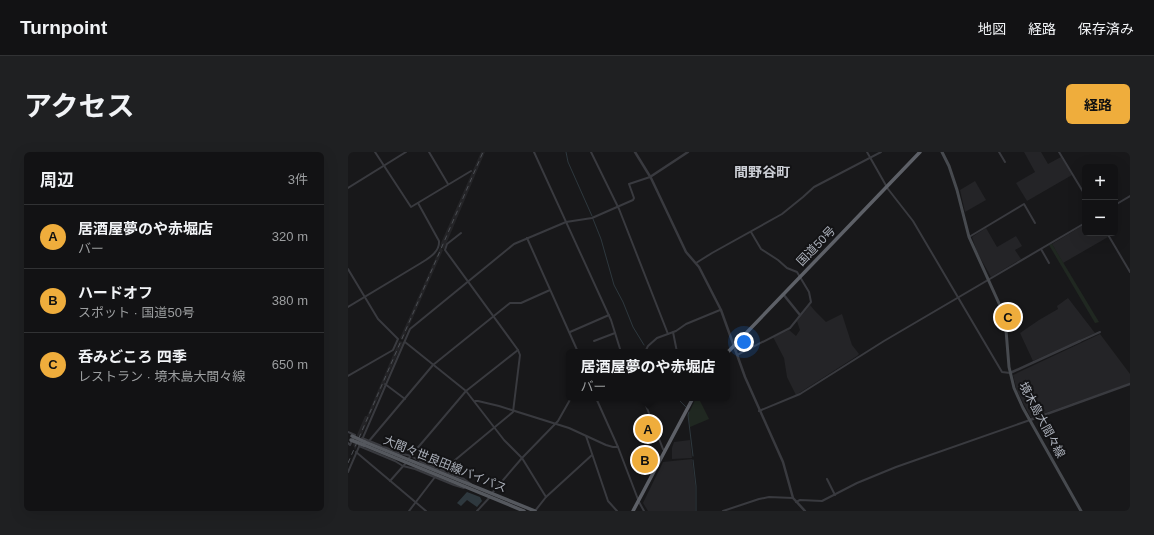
<!DOCTYPE html>
<html lang="ja">
<head>
<meta charset="utf-8">
<style>
	:root { --surface:#121214; --page:#1f2022; --text:#f1f3f6; --muted:#9c9ea0; --line:#313234; --accent:#efad3c }
	body { margin:0; font-family:Arial,"Noto Sans JP",sans-serif; background:var(--page); color:var(--text) }
	.controls { position:absolute; right:12px; top:12px; display:grid; overflow:hidden; border-radius:6px; box-shadow:0 4px 16px #0002 }
	.controls button { width:36px; height:36px; display:grid; place-items:center; padding:0; border:0; border-bottom:1px solid var(--line); background:var(--surface); color:var(--text); font:20px sans-serif }
	.you { position:absolute; left:396px; top:190px; width:14px; height:14px; margin:-10px; border:3px solid #fff; border-radius:50%; background:#1a73e8; box-shadow:0 0 0 6px #1a73e833 }
	.badge { display:grid; place-items:center; width:26px; height:26px; border-radius:50%; background:var(--accent); color:#111; font-size:13px; font-weight:700 }
	.pin { position:absolute; translate:-50% -50%; border:2px solid #fff; box-shadow:0 1px 4px #0006 }
	.popup { position:absolute; left:218px; top:197px; width:164px; height:52px; box-sizing:border-box; display:grid; place-content:center; border-radius:6px; background:var(--surface); filter:drop-shadow(0 1px 3px #0005); font-size:13px; white-space:nowrap; color:var(--muted) }
	.popup b { font-size:15px; color:var(--text) }
	.popup::after { content:''; position:absolute; left:50%; top:100%; margin-left:-8px; border:8px solid transparent; border-top-color:var(--surface) }
	.list { margin:0; padding:0; list-style:none }
	h2 { display:flex; justify-content:space-between; align-items:center; height:52px; margin:0; padding:0 16px; font-size:17px }
	h2 small { font-size:13px; font-weight:400; color:var(--muted) }
	.list li { display:grid; grid-template-columns:26px 1fr auto; gap:12px; align-items:center; box-sizing:border-box; height:64px; padding:0 16px; border-top:1px solid var(--line) }
	.list b { display:block; font-size:15px; white-space:nowrap }
	.list p { margin:0; font-size:13px; white-space:nowrap; color:var(--muted) }
	.list em { font-size:13px; font-style:normal; color:var(--muted) }
	.map { position:relative; flex:none; width:782px; height:359px; overflow:hidden; border-radius:6px }
	header { display:flex; align-items:center; gap:24px; box-sizing:border-box; height:56px; padding:0 20px; background:var(--surface); border-bottom:1px solid var(--line) }
	header strong { font-size:19px }
	nav { display:flex; gap:22px; margin-inline-start:auto; font-size:14px }
	.intro { display:flex; align-items:center; justify-content:space-between; box-sizing:border-box; height:96px; padding:0 24px }
	h1 { margin:0; font-size:28px }
	.button { padding:10px 18px; border-radius:6px; background:var(--accent); color:#111; font-size:14px; font-weight:700 }
	main { display:flex; gap:24px; padding:0 24px }
	aside { flex:1; background:var(--surface); border-radius:6px; box-shadow:0 4px 16px #0002 }
	.map>svg:first-child { display:block }
	.built { fill:#242427 }
	.green { fill:#202821 }
	.water { fill:#2e383e }
	.lines { fill:none; stroke-linecap:round; stroke-linejoin:round }
	.stream { stroke:#2e383e; stroke-width:1 }
	.minor { stroke:#393a3f; stroke-width:2 }
	.tertiary { stroke:#393a3f; stroke-width:2.5 }
	.secondary { stroke:#474a4f; stroke-width:3 }
	.primary { stroke:#55585e; stroke-width:3.5 }
	.trunk { stroke:#5d6067; stroke-width:3.5 }
	.rail { stroke:#4c4f54; stroke-width:1; stroke-dasharray:5 4; stroke-linecap:butt }
	.primary-bridge { stroke:#55585e; stroke-width:3.5 }
	.labels { text-anchor:middle; stroke-width:4; stroke-linejoin:round; paint-order:stroke }
	.street-label { font-size:12px; fill:#abb0ba; stroke:#131315 }
	.quarter-label { font-size:14px; font-weight:bold; fill:#cccfd6; stroke:#131315 }
</style>
</head>
<body>
<header>
<strong>Turnpoint</strong>
<nav><a>地図</a><a>経路</a><a>保存済み</a></nav>
</header>
<div class="intro"><h1>アクセス</h1><a class="button">経路</a></div>
<main>
<aside>
<h2>周辺<small>3件</small></h2>
<ul class="list">
<li><span class="badge">A</span><div><b>居酒屋夢のや赤堀店</b><p>バー</p></div><em>320 m</em></li>
<li><span class="badge">B</span><div><b>ハードオフ</b><p>スポット · 国道50号</p></div><em>380 m</em></li>
<li><span class="badge">C</span><div><b>呑みどころ 四季</b><p>レストラン · 境木島大間々線</p></div><em>650 m</em></li>
</ul>
</aside>
<div class="map">
<svg width="782" height="359" viewBox="0 0 782 359">
	<rect width="100%" height="100%" fill="#18181a"/>
	<g class="built">
		<path d="M 133,0 L 137,0 L 96,97 L 92,95 L 93,91 Z"/>
		<path d="M 676,0 L 693,0 L 700,12 L 713,5 L 724,23 L 679,49 L 668,31 L 687,20 Z"/>
		<path d="M 627,29 L 638,48 L 617,60 L 612,38 Z"/>
		<path d="M 737,72 L 737,81 L 758,81 L 760,85 L 715,111 L 704,92 Z"/>
		<path d="M 638,76 L 649,95 L 668,84 L 674,94 L 667,98 L 673,107 L 643,125 L 629,100 L 624,85 Z"/>
		<path d="M 92,96 L 95,98 L 55,188 L 52,186 Z"/>
		<path d="M 720,146 L 747,181 L 685,209 L 672,181 L 691,168 L 710,157 L 709,154 Z"/>
		<path d="M 462,153 L 467,159 L 478,170 L 494,162 L 504,193 L 511,202 L 509,204 L 448,243 L 439,225 L 436,206 L 425,185 L 441,178 L 448,184 L 452,178 L 449,169 Z"/>
		<path d="M 752,182 L 782,222 L 782,231 L 683,266 L 669,239 L 665,223 Z"/>
		<path d="M 51,189 L 55,190 L 7,298 L 5,292 L 17,264 L 19,264 Z"/>
		<path d="M 342,288 L 344,306 L 324,307 L 324,296 L 326,290 Z"/>
		<path d="M 344,307 L 347,331 L 347,359 L 300,359 L 295,351 L 315,310 Z"/>
	</g>
	<g class="green">
		<path d="M 704,92 L 751,170 L 747,171 L 701,93 Z"/>
		<path d="M 348,246 L 351,247 L 361,267 L 342,275 L 340,263 Z"/>
	</g>
	<path class="water" d="M 119,340 L 132,345 L 134,349 L 129,355 L 119,348 L 113,354 L 109,351 Z"/>
	<g class="lines">
		<g class="stream">
			<path d="M 218,0 L 220,10 L 244,64"/>
			<path d="M 245,67 L 253,87 L 266,133 L 275,150 L 285,175 L 296,193"/>
			<path d="M 329,246 L 338,255"/>
			<path d="M 341,260 L 340,263 L 345,304"/>
			<path d="M 345,308 L 348,334 L 348,359"/>
		</g>
		<g class="minor">
			<path d="M 27,0 L 63,55 L 123,19"/>
			<path d="M 81,0 L 100,32"/>
			<path d="M 186,0 L 263,168 L 273,200"/>
			<path d="M 243,0 L 271,57 L 320,182"/>
			<path d="M 519,0 L 540,37 L 565,69 L 654,220 L 662,221"/>
			<path d="M 651,0 L 657,10"/>
			<path d="M 711,0 L 737,43"/>
			<path d="M 0,36 L 58,0"/>
			<path d="M 767,53 L 782,44"/>
			<path d="M 759,81 L 782,120"/>
			<path d="M 621,85 L 676,52 L 687,71"/>
			<path d="M 179,86 L 230,200"/>
			<path d="M 693,97 L 701,111"/>
			<path d="M 348,111 L 364,101 L 434,62 L 455,45 L 466,35 L 533,0"/>
			<path d="M 0,117 L 30,167 L 50,187 L 45,198 L 0,224"/>
			<path d="M 0,155 L 73,111 C 81,106 92,100 91,89 L 70,51"/>
			<path d="M 222,180 L 261,163"/>
			<path d="M 325,180 L 329,200"/>
			<path d="M 246,189 L 267,181"/>
			<path d="M 732,189 L 752,180"/>
			<path d="M 57,190 L 118,239 L 156,288 L 174,306 L 198,345"/>
			<path d="M 297,200 L 300,194 L 309,186 L 328,179 L 338,172 L 372,158"/>
			<path d="M 389,203 L 442,176 L 463,150 L 461,140 L 449,120 L 439,116 L 430,108 L 413,97 L 403,80"/>
			<path d="M 37,232 L 57,247"/>
			<path d="M 248,246 L 270,295 L 291,350 L 296,359"/>
			<path d="M 295,246 L 315,297 L 317,299"/>
			<path d="M 127,249 L 130,249 L 151,254 L 221,276 L 258,293 L 265,295 L 270,295"/>
			<path d="M 411,259 L 452,242 L 536,189 L 737,71"/>
			<path d="M 0,280 L 7,283 L 2,293 L 0,291"/>
			<path d="M 238,284 L 260,349 L 269,359"/>
			<path d="M 14,286 L 51,301 L 63,304 L 75,311 L 116,327 L 123,332"/>
			<path d="M 21,289 L 85,213 L 162,151 L 173,151 L 202,138"/>
			<path d="M 11,294 L 47,309 L 55,314 L 67,317 L 106,333 L 116,336"/>
			<path d="M 8,300 L 78,359"/>
			<path d="M 61,306 L 118,239 L 170,198"/>
			<path d="M 95,318 L 165,260 L 172,203 L 170,198 L 97,98 L 99,92 L 113,81"/>
			<path d="M 0,320 L 62,177 L 166,92 L 218,70 L 244,66 L 285,48 L 286,46 L 281,32 L 302,25"/>
			<path d="M 479,327 L 487,343"/>
			<path d="M 42,329 L 57,312"/>
			<path d="M 144,341 L 174,306 L 210,269 L 223,246"/>
			<path d="M 448,350 L 452,348 L 474,349 L 509,331 L 548,315 L 682,268"/>
			<path d="M 61,359 L 87,325"/>
			<path d="M 129,359 L 142,345"/>
			<path d="M 187,359 L 198,345 L 244,303"/>
			<path d="M 375,359 L 411,347 L 421,345 L 445,346"/>
		</g>
		<g class="tertiary">
			<path d="M 287,0 L 303,26 L 338,100 L 351,115 L 373,158 L 397,225 L 435,310 L 445,346 L 457,359"/>
			<path d="M 302,25 L 340,0"/>
			<path d="M 435,142 L 452,163"/>
			<path d="M 662,221 L 732,189"/>
			<path d="M 682,268 L 782,232"/>
		</g>
		<path class="secondary" d="M 594,0 L 601,14 L 609,38 L 621,85 L 654,158 L 658,178 L 661,215 L 666,236 L 675,256 L 733,359"/>
		<g class="primary">
			<path d="M 17,290 L 187,359"/>
			<path d="M 16,293 L 176,359"/>
		</g>
		<g class="trunk">
			<path d="M 379,201 L 572,0"/>
			<path d="M 285,359 L 345,246"/>
		</g>
		<path class="rail" d="M 0,311 L 135,0"/>
		<g class="primary-bridge">
			<path d="M 4,284 L 17,290"/>
			<path d="M 3,288 L 16,293"/>
		</g>
	</g>
	<g class="labels">
		<g class="street-label">
			<text transform="translate(468 94) rotate(-46)" y="4">国道50号</text>
			<text transform="translate(694 268) rotate(62)" y="4">境木島大間々線</text>
			<text transform="translate(97 312) rotate(22)" y="4">大間々世良田線バイパス</text>
		</g>
		<g class="quarter-label">
			<text x="414" y="25">間野谷町</text>
		</g>
	</g>
</svg>
<div class="controls">
<button>+</button>
<button>−</button>
</div>
<div class="you"></div>
<div class="pin badge" style="left:300px;top:277px">A</div>
<div class="popup"><b>居酒屋夢のや赤堀店</b>バー</div>
<div class="pin badge" style="left:297px;top:308px">B</div>
<div class="pin badge" style="left:660px;top:165px">C</div>
</div>
</main>
</body>
</html>
